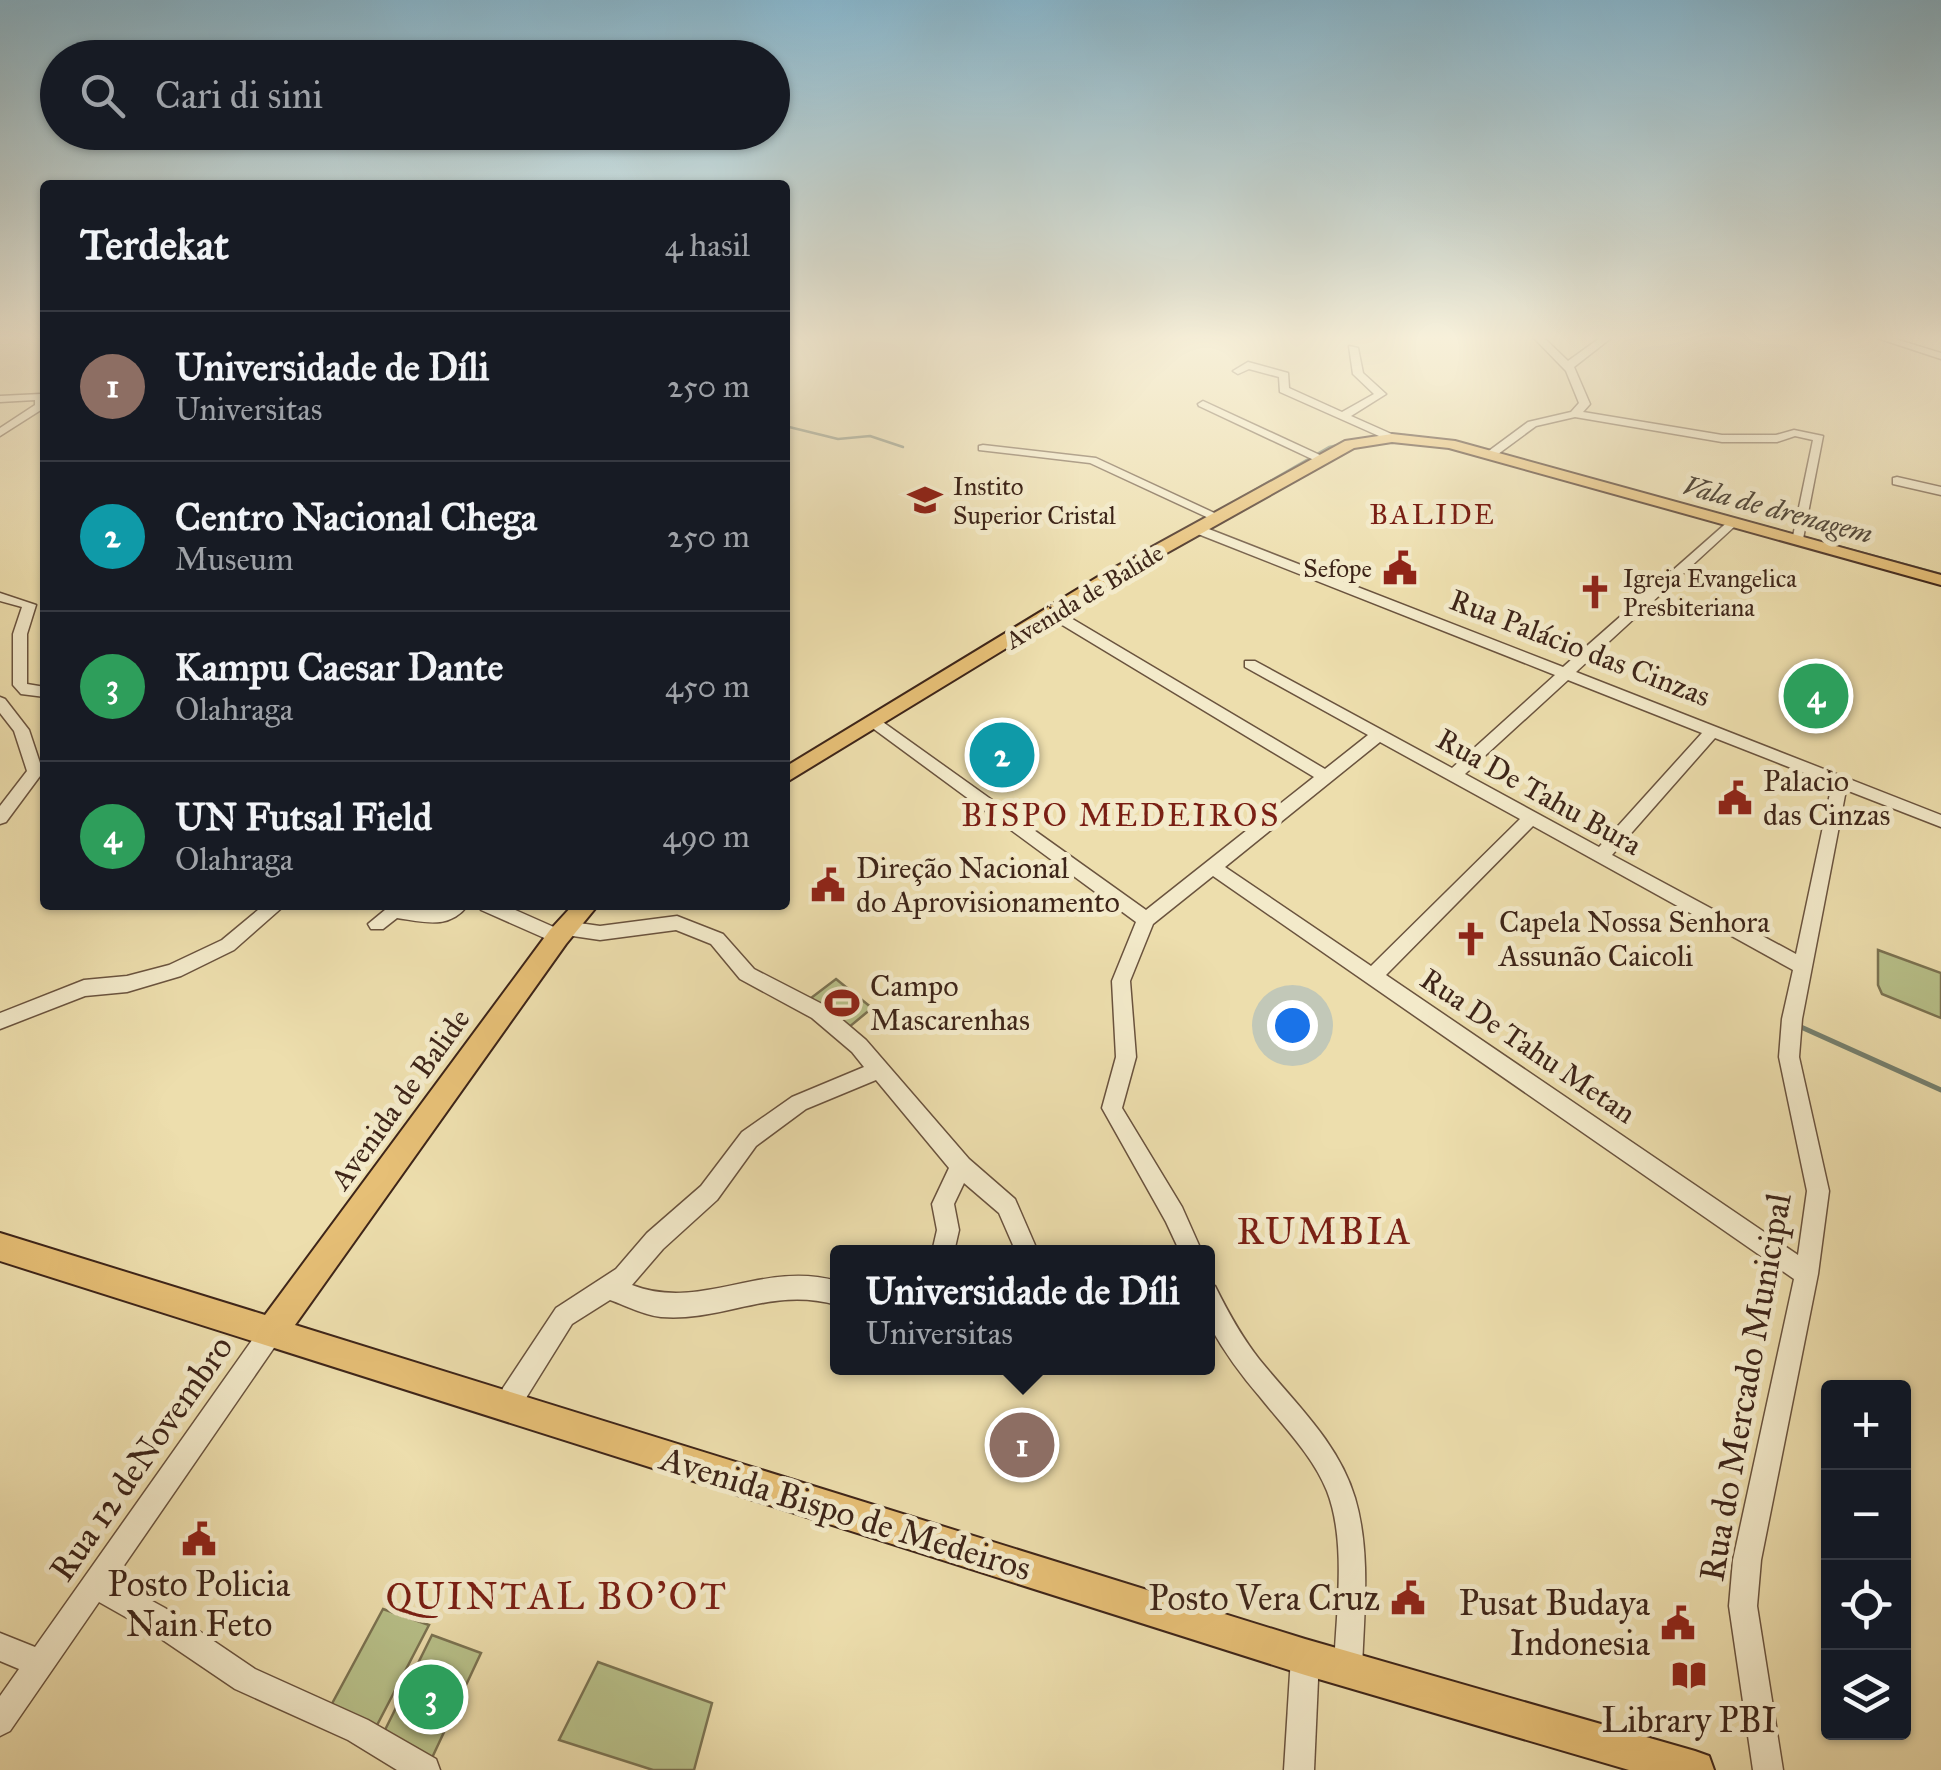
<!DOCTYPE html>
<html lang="id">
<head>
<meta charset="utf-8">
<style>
	:root { --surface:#171b24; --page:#242831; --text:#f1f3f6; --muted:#9ea1a6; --line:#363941; --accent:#2563eb }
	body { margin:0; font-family:"IM FELL Great Primer",serif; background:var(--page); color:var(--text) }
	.controls { position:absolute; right:30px; bottom:30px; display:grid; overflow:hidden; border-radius:10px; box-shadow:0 2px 8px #0004 }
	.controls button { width:90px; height:90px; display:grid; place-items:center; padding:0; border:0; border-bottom:2px solid var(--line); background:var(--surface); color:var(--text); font:50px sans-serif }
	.you { position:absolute; left:1292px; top:1025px; width:35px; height:35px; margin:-25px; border:8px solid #fff; border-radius:50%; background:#1a73e8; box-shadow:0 0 0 15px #1a73e833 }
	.badge { display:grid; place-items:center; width:65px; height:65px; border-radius:50%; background:var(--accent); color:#fff; font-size:32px; font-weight:700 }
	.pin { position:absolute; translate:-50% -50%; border:5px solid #fff; box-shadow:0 2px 10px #0006 }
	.popup { position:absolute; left:830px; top:1245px; width:385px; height:130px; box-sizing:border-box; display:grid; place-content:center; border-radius:10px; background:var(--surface); filter:drop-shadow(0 2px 8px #0005); font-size:32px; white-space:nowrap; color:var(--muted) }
	.popup b { font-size:38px; color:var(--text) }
	.popup::after { content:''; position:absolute; left:50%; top:100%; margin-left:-20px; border:20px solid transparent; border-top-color:var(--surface) }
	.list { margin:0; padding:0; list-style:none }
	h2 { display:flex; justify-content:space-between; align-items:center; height:130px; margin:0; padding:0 40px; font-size:42px }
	h2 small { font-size:32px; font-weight:400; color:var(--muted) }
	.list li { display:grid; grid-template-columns:65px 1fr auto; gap:30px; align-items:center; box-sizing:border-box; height:150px; padding:0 40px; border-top:2px solid var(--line) }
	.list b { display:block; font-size:38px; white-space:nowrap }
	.list p { margin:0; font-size:32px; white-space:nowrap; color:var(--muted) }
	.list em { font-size:32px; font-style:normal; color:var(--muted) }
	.icon { flex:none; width:55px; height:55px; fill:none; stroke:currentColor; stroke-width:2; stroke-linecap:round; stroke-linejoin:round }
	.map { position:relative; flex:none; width:1941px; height:1770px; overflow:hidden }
	.search { position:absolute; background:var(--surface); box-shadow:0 2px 8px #0004; left:40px; top:40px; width:750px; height:110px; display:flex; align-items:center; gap:25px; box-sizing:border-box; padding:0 35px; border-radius:55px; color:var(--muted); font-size:38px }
	.panel { position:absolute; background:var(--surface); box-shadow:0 2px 8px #0004; left:40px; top:180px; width:750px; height:730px; border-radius:10px }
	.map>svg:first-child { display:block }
	.green { fill:#b8c18a; stroke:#7b7352; stroke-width:2.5 }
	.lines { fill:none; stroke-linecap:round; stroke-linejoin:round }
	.stream-far1 { stroke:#75806f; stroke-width:2.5 }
	.stream { stroke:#75806f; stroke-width:5 }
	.minor-casing { stroke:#6a533e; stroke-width:3 }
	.major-casing { stroke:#3e2519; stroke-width:4 }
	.minor { fill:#f3eaca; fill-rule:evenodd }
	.major { fill:#e6bf76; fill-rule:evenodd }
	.labels { text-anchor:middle; stroke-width:10; stroke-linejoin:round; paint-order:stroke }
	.far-poi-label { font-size:25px; fill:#3e2519; stroke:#f3eaca; text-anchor:start }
	.far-street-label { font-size:25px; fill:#3e2519; stroke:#f3eaca }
	.far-water-label { font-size:28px; font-style:italic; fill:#554b3d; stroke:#f3eaca }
	.far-neighbourhood-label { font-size:28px; letter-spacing:2.5px; fill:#7a1f14; stroke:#f3eaca }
	.street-label { font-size:30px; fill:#3e2519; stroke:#f3eaca }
	.poi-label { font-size:30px; fill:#3e2519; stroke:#f3eaca; text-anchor:start }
	.neighbourhood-label { font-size:32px; letter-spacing:2.5px; fill:#7a1f14; stroke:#f3eaca }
	.near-street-label { font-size:35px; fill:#3e2519; stroke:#f3eaca }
	.near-poi-label { font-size:35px; fill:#3e2519; stroke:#f3eaca }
	.near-neighbourhood-label { font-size:38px; letter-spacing:2.5px; fill:#7a1f14; stroke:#f3eaca }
</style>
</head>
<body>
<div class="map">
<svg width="1941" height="1770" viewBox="0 0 1941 1770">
	<rect width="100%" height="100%" fill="#eddead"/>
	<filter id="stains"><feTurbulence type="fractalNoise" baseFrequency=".002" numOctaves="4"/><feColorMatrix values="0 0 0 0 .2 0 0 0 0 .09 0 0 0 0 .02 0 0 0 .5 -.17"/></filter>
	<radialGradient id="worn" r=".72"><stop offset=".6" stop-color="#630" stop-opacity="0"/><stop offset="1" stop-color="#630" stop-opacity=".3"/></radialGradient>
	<g class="green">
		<path d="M 1804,678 L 1839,690 L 1830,714 L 1794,702 Z"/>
		<path d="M 1878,950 L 1941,973 L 1941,1018 L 1882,994 L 1878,985 Z"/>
		<path d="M 836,979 L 872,1008 L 848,1028 L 811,998 Z"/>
		<path d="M 383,1609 L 429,1625 L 375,1729 L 328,1711 Z"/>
		<path d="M 432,1635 L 481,1653 L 431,1760 L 380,1740 Z"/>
		<path d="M 598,1662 L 712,1703 L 694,1770 L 653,1770 L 559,1740 Z"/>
	</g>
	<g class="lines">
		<g class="stream-far1">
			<path d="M 785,426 L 838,439 L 870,436 L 903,447"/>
			<path d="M 1404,435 L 1444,440"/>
			<path d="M 1239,499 L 1329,447 L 1379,436"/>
			<path d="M 1665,499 L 1941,574"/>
		</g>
		<path class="stream" d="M 1801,1027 L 1941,1090"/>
		<g class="minor-casing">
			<g id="minor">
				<path d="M 1531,335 L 1541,335 L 1568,361 L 1604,335 L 1615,335 L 1574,367 L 1590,404 L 1583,412 L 1722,435 L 1776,435 L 1794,430 L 1823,436 L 1802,544 L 1792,541 L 1813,440 L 1795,436 L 1777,442 L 1722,442 L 1575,417 L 1536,426 L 1494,457 L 1486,457 L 1486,453 L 1528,422 L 1571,412 L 1579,403 L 1566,371 Z"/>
				<path d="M 1868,335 L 1882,335 L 1941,353 L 1941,359 Z"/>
				<path d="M 1349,346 L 1358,348 L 1363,373 L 1386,394 L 1351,416 L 1396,436 L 1396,440 L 1388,440 L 1280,392 L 1279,377 L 1249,369 L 1238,374 L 1233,371 L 1248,362 L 1288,373 L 1289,388 L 1342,412 L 1374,394 L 1353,374 Z"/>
				<path d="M 41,394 L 45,395 L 44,408 L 0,436 L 0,428 L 35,405 L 35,400 L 0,402 L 0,396 Z"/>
				<path d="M 1203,401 L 1322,456 L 1324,458 L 1314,460 L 1199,406 L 1198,404 Z"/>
				<path d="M 983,445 L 1096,458 L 1223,517 L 1213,520 L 1090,463 L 979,450 L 979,446 Z"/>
				<path d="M 1897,477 L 1941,487 L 1941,495 L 1893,484 L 1893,478 Z"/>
				<path d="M 1731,519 L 1737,523 L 1735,526 L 1576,672 L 1941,815 L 1941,827 L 1846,790 L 1802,1019 L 1799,1057 L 1829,1191 L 1818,1274 L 1761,1560 L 1757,1606 L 1783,1770 L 1753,1770 L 1729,1606 L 1733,1560 L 1794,1279 L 1213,876 L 1153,924 L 1130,981 L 1136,1057 L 1122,1108 L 1182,1207 L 1202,1252 L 1180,1252 L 1166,1222 L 1102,1108 L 1116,1057 L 1112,981 L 1136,922 L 867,724 L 875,719 L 880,720 L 1146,910 L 1314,777 L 1049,617 L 1049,611 L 1059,611 L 1325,769 L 1368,735 L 1245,667 L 1245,661 L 1255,661 L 1452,768 L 1555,675 L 1193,532 L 1193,526 L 1201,526 L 1563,667 ZM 1568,680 L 1702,733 L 1599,847 L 1465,774 ZM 1715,738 L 1832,784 L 1796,954 L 1612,855 ZM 1380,742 L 1520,819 L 1371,966 L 1225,867 ZM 1533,826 L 1793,970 L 1782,1019 L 1779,1057 L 1807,1191 L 1798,1255 L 1386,975 Z"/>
				<path d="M 0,593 L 36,605 L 27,634 L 27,684 L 45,687 L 45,697 L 21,694 L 13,685 L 13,634 L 22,607 L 0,601 Z"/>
				<path d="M 0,697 L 5,699 L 29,730 L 43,772 L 6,822 L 0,824 L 0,806 L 27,771 L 14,731 L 0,713 Z"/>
				<path d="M 264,905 L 285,905 L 234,950 L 181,976 L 127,992 L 85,996 L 0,1029 L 0,1013 L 84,980 L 127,976 L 169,965 L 222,940 Z"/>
				<path d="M 391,905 L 439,910 L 446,905 L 468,905 C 449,930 425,922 397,918 L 383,929 L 371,929 L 368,924 Z"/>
				<path d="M 478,905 L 504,905 L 556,928 L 559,923 L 565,921 L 600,926 L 677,916 L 723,934 L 754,969 L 826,1006 L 866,1040 L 969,1159 L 1015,1199 L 1038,1252 L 1016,1252 L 999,1213 L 964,1183 L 954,1204 L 959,1230 L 954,1252 L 932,1252 L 937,1230 L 932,1204 L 949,1168 L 876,1080 L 806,1109 L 756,1146 L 717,1200 L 663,1249 L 632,1285 C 701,1312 762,1260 837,1281 L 837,1305 C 771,1286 725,1322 661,1317 C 643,1315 627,1306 610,1300 L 572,1324 L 521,1406 L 512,1409 L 503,1406 L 500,1397 L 503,1388 L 556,1308 L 616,1269 L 647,1233 L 701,1186 L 742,1132 L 792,1097 L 864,1067 L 852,1052 L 812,1018 L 740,979 L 711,944 L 676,930 L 600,940 L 566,935 L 564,942 L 558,944 L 481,910 Z"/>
				<path d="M 1207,1282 L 1215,1286 C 1228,1312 1241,1336 1259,1359 C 1294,1402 1339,1443 1355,1498 C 1371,1552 1364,1613 1362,1668 L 1358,1678 L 1348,1682 L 1338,1678 L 1334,1668 C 1336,1614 1347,1542 1327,1491 C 1313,1456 1283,1426 1260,1397 C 1241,1375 1225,1353 1211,1328 L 1207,1320 Z"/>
				<path d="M 270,1322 L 278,1326 L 282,1334 L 278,1342 L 114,1580 L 165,1608 L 255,1669 L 368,1720 L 436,1759 L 440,1770 L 397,1770 L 348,1740 L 235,1689 L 145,1628 L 99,1602 L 10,1731 L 0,1736 L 0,1696 L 19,1669 L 0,1661 L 0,1633 L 35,1647 L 262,1326 Z"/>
				<path d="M 1305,1643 L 1315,1647 L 1319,1657 L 1314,1770 L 1284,1770 L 1291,1657 L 1295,1647 Z"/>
			</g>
		</g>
		<g class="major-casing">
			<g id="major">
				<path d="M 1392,434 L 1455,441 L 1941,575 L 1941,585 L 1449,448 L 1392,442 L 1354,448 L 1113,583 L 785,783 L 785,767 L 1101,575 L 1345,441 Z"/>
				<path d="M 573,905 L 598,905 L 566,944 L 295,1325 L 1305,1639 L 1695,1751 L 1709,1756 L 1714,1770 L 1629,1770 L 1305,1675 L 0,1261 L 0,1233 L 265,1315 L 550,930 Z"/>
			</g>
		</g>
		<use href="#minor" class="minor"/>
		<use href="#major" class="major"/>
	</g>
	<linearGradient id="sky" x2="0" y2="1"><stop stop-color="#88b7ce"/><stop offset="0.58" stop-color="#f7f0da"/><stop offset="1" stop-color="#f7f0da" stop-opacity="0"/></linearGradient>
	<rect width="1941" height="582" fill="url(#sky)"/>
	<defs>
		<g id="university-bare" transform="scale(2.7)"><path d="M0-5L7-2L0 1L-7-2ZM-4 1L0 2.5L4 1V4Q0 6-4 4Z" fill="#8f2418" stroke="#f3eaca" stroke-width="2.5" paint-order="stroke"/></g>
		<g id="civic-bare" transform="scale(2.7)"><path d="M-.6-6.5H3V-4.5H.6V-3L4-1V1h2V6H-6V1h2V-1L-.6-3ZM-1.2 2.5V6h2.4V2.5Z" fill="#8f2418" stroke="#f3eaca" stroke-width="2.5" paint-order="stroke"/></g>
		<g id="church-bare" transform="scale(2.7)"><path d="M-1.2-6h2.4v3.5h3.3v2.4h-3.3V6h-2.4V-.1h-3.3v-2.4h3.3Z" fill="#8f2418" stroke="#f3eaca" stroke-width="2.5" paint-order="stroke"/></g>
		<g id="stadium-bare" transform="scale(2.7)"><path d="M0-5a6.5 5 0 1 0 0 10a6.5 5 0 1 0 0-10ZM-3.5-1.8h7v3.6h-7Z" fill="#8f2418" stroke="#f3eaca" stroke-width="2.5" paint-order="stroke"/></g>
		<g id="library-bare" transform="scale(2.7)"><path d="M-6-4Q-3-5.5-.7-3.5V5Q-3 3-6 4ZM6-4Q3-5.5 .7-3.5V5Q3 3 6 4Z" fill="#8f2418" stroke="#f3eaca" stroke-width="2.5" paint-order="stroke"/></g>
	</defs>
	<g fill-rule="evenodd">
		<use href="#university-bare" x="925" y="500"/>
		<use href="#civic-bare" x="1400" y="568"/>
		<use href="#church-bare" x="1595" y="592"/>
		<use href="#civic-bare" x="1735" y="798"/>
		<use href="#civic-bare" x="828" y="885"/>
		<use href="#church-bare" x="1471" y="939"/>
		<use href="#stadium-bare" x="842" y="1003"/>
		<use href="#civic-bare" x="199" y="1539"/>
		<use href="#civic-bare" x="1408" y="1598"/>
		<use href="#civic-bare" x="1678" y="1623"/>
		<use href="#library-bare" x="1689" y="1675"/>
	</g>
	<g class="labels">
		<g class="far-poi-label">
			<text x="953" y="495">Instito<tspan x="953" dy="29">Superior Cristal</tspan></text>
			<text x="1372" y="577" text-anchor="end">Sefope</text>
			<text x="1623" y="587">Igreja Evangelica<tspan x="1623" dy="29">Presbiteriana</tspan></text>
		</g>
		<g class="far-street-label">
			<text transform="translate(1084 596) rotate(-31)" y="9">Avenida de Balide</text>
		</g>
		<g class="far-water-label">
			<text transform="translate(1778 509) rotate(15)" y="10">Vala de drenagem</text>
		</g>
		<g class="far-neighbourhood-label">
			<text x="1433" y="524">BALIDE</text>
		</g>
		<g class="street-label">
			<text transform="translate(1580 648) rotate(21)" y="10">Rua Palácio das Cinzas</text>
			<text transform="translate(1539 792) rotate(29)" y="10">Rua De Tahu Bura</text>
			<text transform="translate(1528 1046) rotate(34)" y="10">Rua De Tahu Metan</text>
			<text transform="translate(400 1099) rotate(-54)" y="10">Avenida de Balide</text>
		</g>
		<g class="poi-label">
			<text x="1763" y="791">Palacio<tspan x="1763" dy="34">das Cinzas</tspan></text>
			<text x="856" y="878">Direção Nacional<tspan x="856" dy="34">do Aprovisionamento</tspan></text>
			<text x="1499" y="932">Capela Nossa Senhora<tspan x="1499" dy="34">Assunão Caicoli</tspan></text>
			<text x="870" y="996">Campo<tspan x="870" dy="34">Mascarenhas</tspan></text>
		</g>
		<g class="neighbourhood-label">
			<text x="1121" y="826">BISPO MEDEIROS</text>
		</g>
		<g class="near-street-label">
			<text transform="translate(1745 1387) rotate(-80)" y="12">Rua do Mercado Municipal</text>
			<text transform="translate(141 1458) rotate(-55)" y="12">Rua 12 deNovembro</text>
			<text transform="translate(846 1513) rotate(17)" y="12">Avenida Bispo de Medeiros</text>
		</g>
		<g class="near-poi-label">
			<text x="199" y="1596">Posto Policia<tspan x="199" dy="40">Nain Feto</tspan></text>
			<text x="1380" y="1610" text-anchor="end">Posto Vera Cruz</text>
			<text x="1650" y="1615" text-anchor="end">Pusat Budaya<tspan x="1650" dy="40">Indonesia</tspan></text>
			<text x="1689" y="1732">Library PBI</text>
		</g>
		<g class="near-neighbourhood-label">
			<text x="1325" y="1244">RUMBIA</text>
			<text x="557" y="1609">QUINTAL BO'OT</text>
		</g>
	</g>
	<rect width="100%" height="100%" filter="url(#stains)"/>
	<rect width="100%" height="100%" fill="url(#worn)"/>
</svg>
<div class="controls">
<button>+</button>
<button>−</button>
<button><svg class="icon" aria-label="locate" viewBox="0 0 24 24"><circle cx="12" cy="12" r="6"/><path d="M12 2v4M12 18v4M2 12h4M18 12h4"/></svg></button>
<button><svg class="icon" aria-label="layers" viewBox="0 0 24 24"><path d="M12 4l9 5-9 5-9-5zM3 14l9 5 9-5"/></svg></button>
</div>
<div class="you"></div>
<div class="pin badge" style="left:1022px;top:1445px;background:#8d6e63">1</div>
<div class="popup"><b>Universidade de Díli</b>Universitas</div>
<div class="pin badge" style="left:1002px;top:755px;background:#0f9aa8">2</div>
<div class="pin badge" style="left:431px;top:1697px;background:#2e9e5b">3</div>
<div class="pin badge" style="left:1816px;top:696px;background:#2e9e5b">4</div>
<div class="search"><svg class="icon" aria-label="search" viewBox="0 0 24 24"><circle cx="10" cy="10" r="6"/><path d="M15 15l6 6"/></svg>Cari di sini</div>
<section class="panel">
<h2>Terdekat<small>4 hasil</small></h2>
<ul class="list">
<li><span class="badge" style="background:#8d6e63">1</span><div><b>Universidade de Díli</b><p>Universitas</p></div><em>250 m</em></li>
<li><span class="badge" style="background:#0f9aa8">2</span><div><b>Centro Nacional Chega</b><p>Museum</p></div><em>250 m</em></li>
<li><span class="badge" style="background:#2e9e5b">3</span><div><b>Kampu Caesar Dante</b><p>Olahraga</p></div><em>450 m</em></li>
<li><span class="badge" style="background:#2e9e5b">4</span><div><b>UN Futsal Field</b><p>Olahraga</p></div><em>490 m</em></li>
</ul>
</section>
</div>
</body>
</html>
